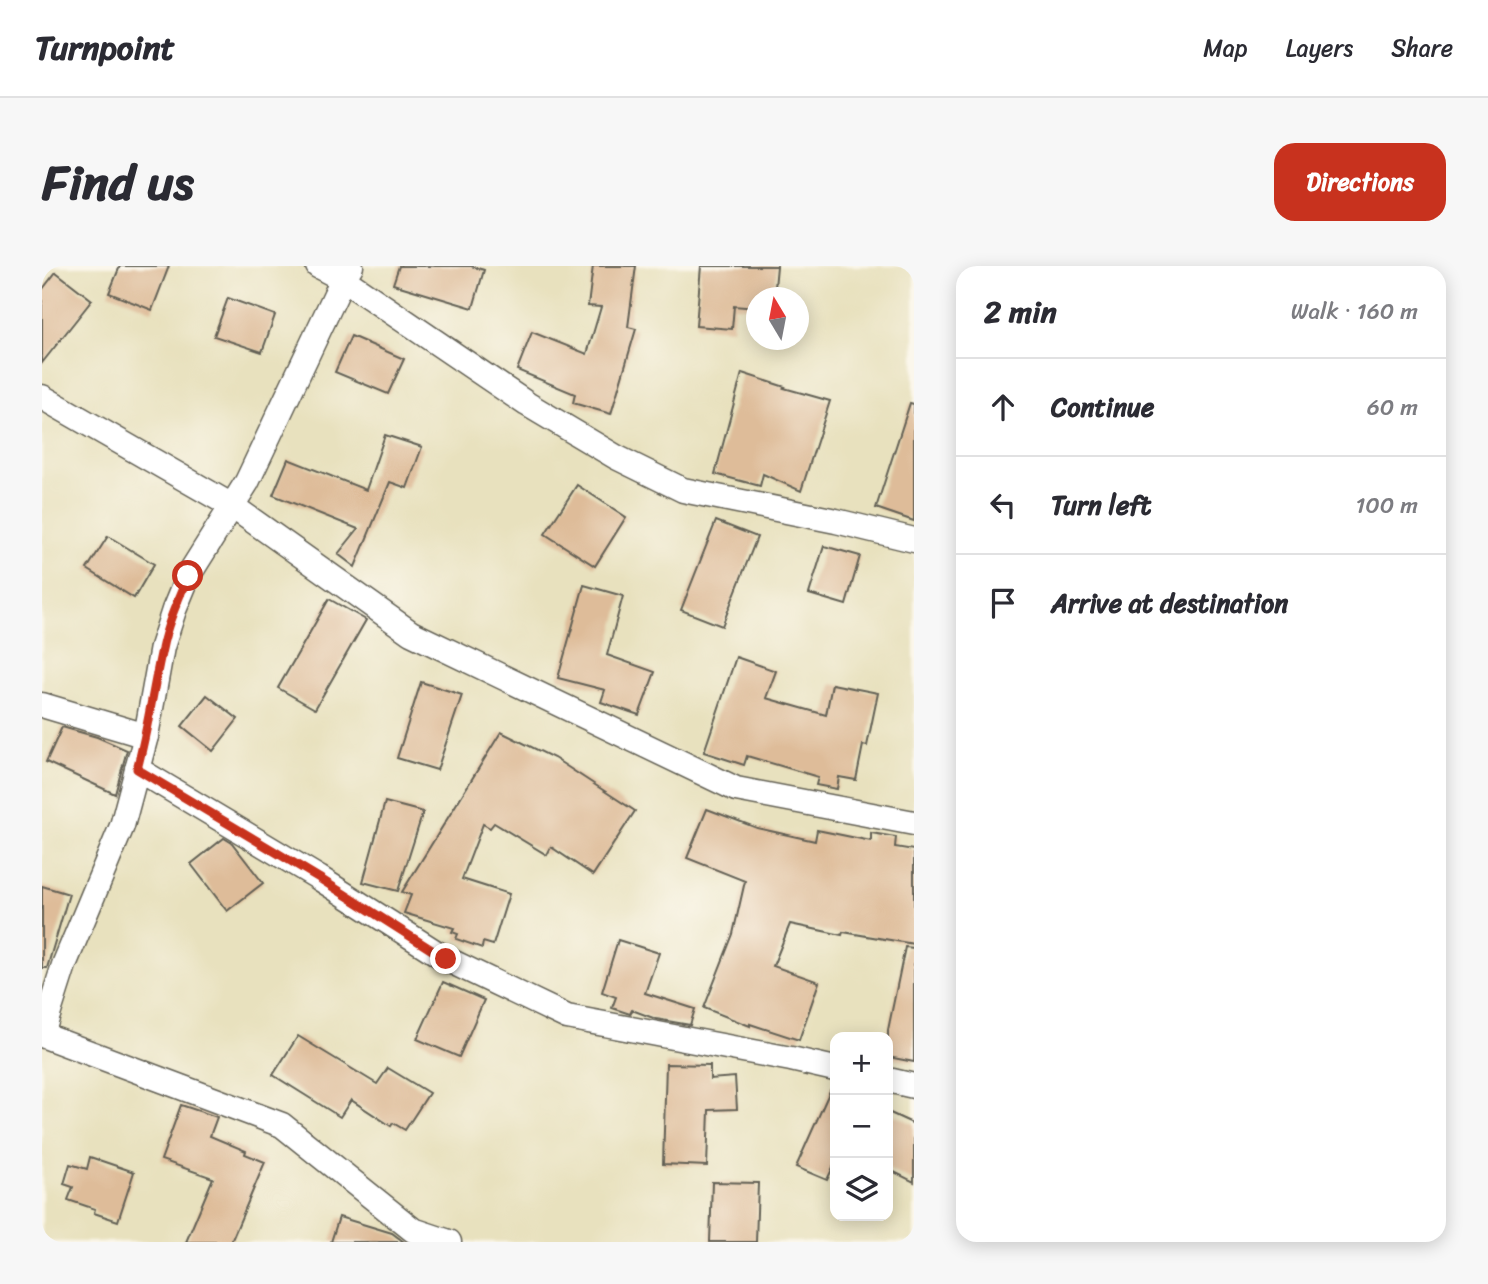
<!DOCTYPE html>
<html lang="en">
<head>
<meta charset="utf-8">
<style>
	:root { --surface:#fff; --page:#f7f7f7; --text:#2b2b33; --muted:#7c7c81; --line:#e1e1e2; --accent:#c8321e }
	body { margin:0; font-family:Sriracha,sans-serif; background:var(--page); color:var(--text) }
	.controls { position:absolute; right:21px; bottom:21px; display:grid; overflow:hidden; border-radius:14px; box-shadow:0 4px 18px #0003 }
	.controls button { width:63px; height:63px; display:grid; place-items:center; padding:0; border:0; border-bottom:2px solid var(--line); background:var(--surface); color:var(--text); font:35px sans-serif }
	.compass { position:absolute; left:704px; top:21px; width:63px; height:63px; border-radius:50%; background:var(--surface); box-shadow:0 4px 18px #0003; rotate:350deg }
	.stop { position:absolute; width:21px; height:21px; margin:-16px; border:5px solid #c8321e; border-radius:50%; background:#fff }
	.stop.end { background:#c8321e; border-color:#fff; box-shadow:0 2px 7px #0008 }
	.list { margin:0; padding:0; list-style:none }
	h2 { display:flex; justify-content:space-between; align-items:center; height:91px; margin:0; padding:0 28px; font-size:30px }
	h2 small { font-size:23px; font-weight:400; color:var(--muted) }
	.list li { display:grid; grid-template-columns:46px 1fr auto; gap:21px; align-items:center; box-sizing:border-box; height:98px; padding:0 28px; border-top:2px solid var(--line) }
	.list b { display:block; font-size:26px; white-space:nowrap }
	.list em { font-size:23px; font-style:normal; color:var(--muted) }
	.icon { flex:none; width:38px; height:38px; fill:none; stroke:currentColor; stroke-width:2; stroke-linecap:round; stroke-linejoin:round }
	.map { position:relative; flex:none; width:872px; height:976px; overflow:hidden; border-radius:21px }
	header { display:flex; align-items:center; gap:42px; box-sizing:border-box; height:98px; padding:0 35px; background:var(--surface); border-bottom:2px solid var(--line) }
	header strong { font-size:33px }
	nav { display:flex; gap:38px; margin-inline-start:auto; font-size:24px }
	.intro { display:flex; align-items:center; justify-content:space-between; box-sizing:border-box; height:168px; padding:0 42px }
	h1 { margin:0; font-size:49px }
	.button { padding:18px 32px; border-radius:21px; background:var(--accent); color:#fff; font-size:24px; font-weight:700 }
	main { display:flex; gap:42px; padding:0 42px }
	aside { flex:1; background:var(--surface); border-radius:21px; box-shadow:0 4px 18px #0003 }
	.map>svg:first-child { display:block }
	.building { fill:#debc99 }
	.lines { fill:none; stroke-linecap:round; stroke-linejoin:round }
	.minor-casing { stroke:#636155; stroke-width:27 }
	.minor { stroke:#fff; stroke-width:24 }
	.route { stroke:#c8321e; stroke-width:9 }
</style>
</head>
<body>
<header>
<strong>Turnpoint</strong>
<nav><a>Map</a><a>Layers</a><a>Share</a></nav>
</header>
<div class="intro"><h1>Find us</h1><a class="button">Directions</a></div>
<main>
<div class="map">
<svg width="872" height="976" viewBox="0 0 872 976">
	<rect width="100%" height="100%" fill="#fbf7ec"/>
	<filter id="ink" filterUnits="userSpaceOnUse"><feTurbulence type="fractalNoise" baseFrequency=".0143" numOctaves="2"/><feDisplacementMap in="SourceGraphic" scale="14" xChannelSelector="R" yChannelSelector="G"/><feConvolveMatrix kernelMatrix="1 2 1 2 8 2 1 2 1" color-interpolation-filters="sRGB"/></filter>
	<filter id="wash" filterUnits="userSpaceOnUse"><feTurbulence type="fractalNoise" baseFrequency=".00686" numOctaves="4" result="noise"/><feDisplacementMap in="SourceGraphic" scale="28" xChannelSelector="R" yChannelSelector="G"/><feGaussianBlur stdDeviation="1.57" result="paint"/><feColorMatrix in="noise" values="0 0 0 0 0 0 0 0 0 0 0 0 0 0 0 0 0 1.4 0 .05"/><feComposite in="paint" operator="in"/></filter>
	<g filter="url(#wash)">
		<rect width="100%" height="100%" fill="#e8e1be"/>
		<g id="blocks">
			<g class="building">
				<path d="M 78,0 L 127,0 L 110,44 L 67,27 Z"/>
				<path d="M 357,0 L 429,0 L 442,4 L 431,42 L 351,18 Z"/>
				<path d="M 551,0 L 594,0 L 586,61 L 594,63 L 569,148 L 531,137 L 533,128 L 475,104 L 490,66 L 545,88 L 559,41 L 546,40 Z"/>
				<path d="M 659,0 L 735,0 L 732,32 L 715,32 L 715,42 L 692,40 L 690,63 L 654,60 Z"/>
				<path d="M 14,6 L 50,34 L 0,97 L 0,24 Z"/>
				<path d="M 186,32 L 233,49 L 220,86 L 172,70 Z"/>
				<path d="M 309,70 L 362,93 L 346,128 L 293,106 Z"/>
				<path d="M 700,107 L 743,121 L 742,122 L 788,135 L 759,225 L 721,208 L 718,220 L 673,208 Z"/>
				<path d="M 868,137 L 872,138 L 872,255 L 834,242 Z"/>
				<path d="M 343,169 L 380,181 L 365,222 L 348,216 L 313,301 L 296,288 L 316,263 L 231,229 L 246,193 L 324,224 Z"/>
				<path d="M 535,219 L 584,251 L 553,300 L 503,268 Z"/>
				<path d="M 674,255 L 715,271 L 680,360 L 639,344 Z"/>
				<path d="M 66,270 L 112,298 L 92,332 L 45,303 Z"/>
				<path d="M 782,280 L 818,290 L 804,339 L 767,328 Z"/>
				<path d="M 542,319 L 581,330 L 565,389 L 613,406 L 597,449 L 559,436 L 563,424 L 516,412 Z"/>
				<path d="M 287,333 L 324,354 L 273,443 L 236,422 Z"/>
				<path d="M 694,391 L 734,405 L 724,432 L 784,449 L 790,418 L 836,427 L 825,480 L 821,479 L 814,514 L 797,511 L 795,523 L 774,519 L 776,511 L 705,490 L 702,499 L 662,486 Z"/>
				<path d="M 379,416 L 420,429 L 395,504 L 355,492 Z"/>
				<path d="M 165,429 L 196,453 L 171,485 L 140,460 Z"/>
				<path d="M 20,461 L 55,471 L 85,484 L 73,528 L 4,496 Z"/>
				<path d="M 459,466 L 512,492 L 593,545 L 551,609 L 509,581 L 505,589 L 452,557 L 448,562 L 441,558 L 420,613 L 467,628 L 451,679 L 441,676 L 440,682 L 414,673 L 416,668 L 410,666 L 412,662 L 362,647 L 369,629 L 360,626 Z"/>
				<path d="M 343,536 L 381,546 L 356,625 L 321,616 Z"/>
				<path d="M 665,543 L 715,562 L 773,575 L 775,564 L 829,575 L 829,567 L 854,571 L 853,581 L 872,584 L 872,678 L 801,666 L 800,669 L 748,658 L 731,700 L 777,716 L 757,774 L 708,758 L 708,760 L 662,742 L 691,668 L 703,615 L 645,592 Z"/>
				<path d="M 182,572 L 190,577 L 221,617 L 185,645 L 149,598 Z"/>
				<path d="M 0,620 L 27,628 L 5,702 L 0,702 Z"/>
				<path d="M 576,674 L 617,687 L 603,727 L 653,743 L 648,759 L 614,753 L 590,744 L 588,748 L 570,742 L 574,731 L 560,726 Z"/>
				<path d="M 863,681 L 872,682 L 872,796 L 846,791 L 846,764 Z"/>
				<path d="M 401,716 L 442,734 L 417,791 L 375,773 Z"/>
				<path d="M 256,770 L 335,818 L 346,802 L 387,827 L 363,864 L 351,857 L 349,860 L 309,834 L 298,851 L 231,809 Z"/>
				<path d="M 624,798 L 668,799 L 668,813 L 693,811 L 695,843 L 667,844 L 665,900 L 621,898 Z"/>
				<path d="M 793,817 L 793,897 L 785,914 L 754,901 L 791,818 Z"/>
				<path d="M 139,839 L 175,851 L 168,870 L 204,885 L 203,888 L 223,896 L 189,976 L 144,976 L 171,912 L 119,894 Z"/>
				<path d="M 846,846 L 872,858 L 872,916 L 846,903 Z"/>
				<path d="M 48,891 L 92,906 L 76,955 L 52,947 L 53,943 L 26,934 L 31,921 L 22,918 L 28,898 L 45,903 Z"/>
				<path d="M 670,916 L 716,917 L 714,976 L 668,976 Z"/>
				<path d="M 297,951 L 350,967 L 362,976 L 289,976 Z"/>
			</g>
		</g>
	</g>
	<g filter="url(#ink)">
		<use href="#blocks" fill-opacity="0" stroke="#636155" stroke-width="2"/>
		<g class="lines">
			<g class="minor-casing">
				<g id="minor">
					<path d="M 276,0 L 301,13 L 485,138 L 574,191 L 641,224 L 794,255 L 872,274"/>
					<path d="M 0,131 L 190,240 L 369,367 L 694,523 L 872,557"/>
					<path d="M 0,439 L 104,470"/>
					<path d="M 95,503 L 277,612 L 404,693 L 525,751 L 749,793 L 793,803"/>
					<path d="M 0,768 L 22,699 L 80,560 L 104,470 L 120,381 L 132,344 L 146,310 L 205,216 L 301,13 L 309,0"/>
					<path d="M 0,769 L 240,859 L 371,964 L 407,976"/>
					<path d="M 846,814 L 872,820"/>
				</g>
			</g>
			<use href="#minor" class="minor"/>
		</g>
	</g>
	<g class="lines" filter="url(#ink)">
		<path class="route" d="M 146,310 C 136,334 125,358 120,383 C 111,423 106,463 95,503 L 277,612 L 404,693"/>
	</g>
</svg>
<div class="controls">
<button>+</button>
<button>−</button>
<button><svg class="icon" aria-label="layers" viewBox="0 0 24 24"><path d="M12 4l9 5-9 5-9-5zM3 14l9 5 9-5"/></svg></button>
</div>
<svg class="compass" viewBox="-18 -18 36 36"><path d="M0-13l5 13h-10z" fill="#e53935"/><path d="M0 13l5-13h-10z" fill="#7c7c81"/></svg>
<div class="stop" style="left:146px;top:310px"></div>
<div class="stop end" style="left:404px;top:693px"></div>
</div>
<aside>
<h2>2 min<small>Walk · 160 m</small></h2>
<ul class="list">
<li><svg class="icon" aria-label="ahead" viewBox="0 0 24 24"><path d="M12 20V5M6 11l6-6 6 6"/></svg><div><b>Continue</b></div><em>60 m</em></li>
<li><svg class="icon" aria-label="left" viewBox="0 0 24 24"><path d="M17 20v-9H6M10 6l-5 5 5 5"/></svg><div><b>Turn left</b></div><em>100 m</em></li>
<li><svg class="icon" aria-label="arrive" viewBox="0 0 24 24"><path d="M6 21V4h12l-3 4 3 4H6"/></svg><div><b>Arrive at destination</b></div></li>
</ul>
</aside>
</main>
</body>
</html>
